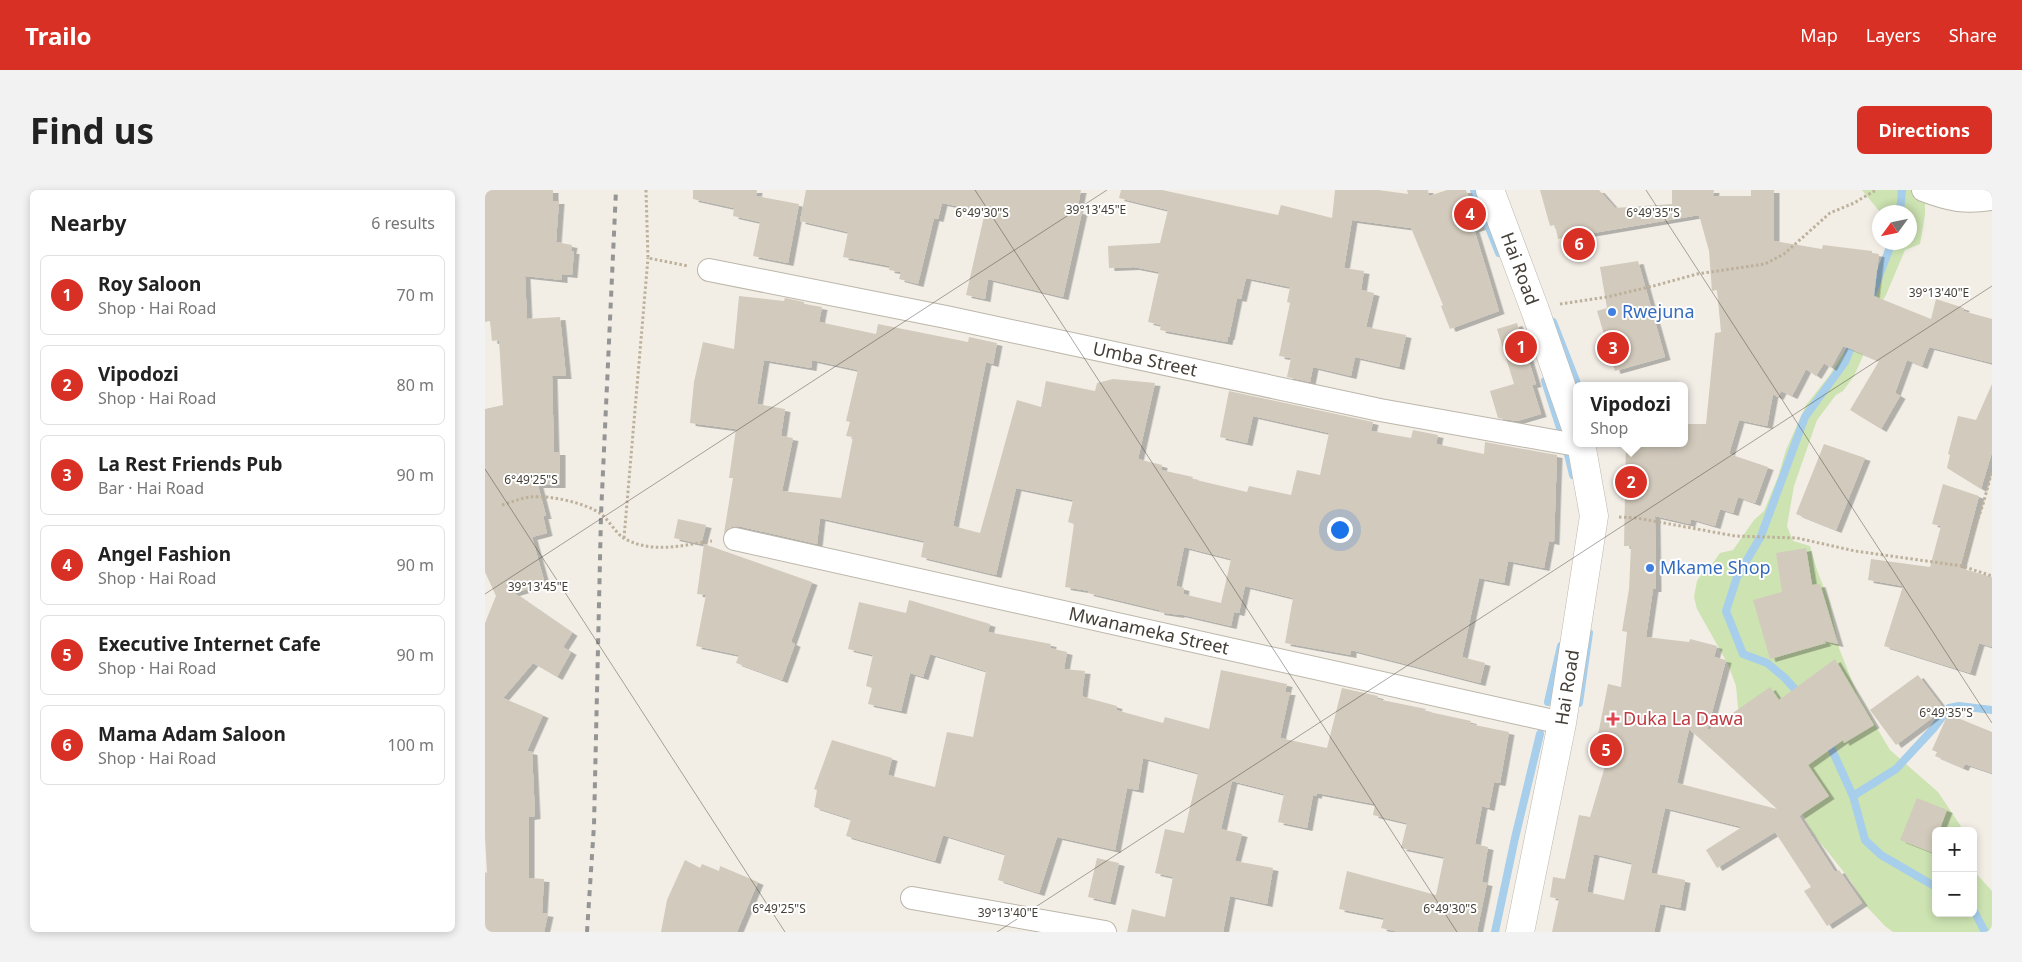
<!DOCTYPE html>
<html lang="en">
<head>
<meta charset="utf-8">
<style>
	:root { --surface:#fff; --page:#f2f2f2; --text:#222; --muted:#767676; --line:#e0e0e0; --accent:#d93025 }
	body { margin:0; font-family:"Noto Sans",sans-serif; background:var(--page); color:var(--text) }
	.controls { position:absolute; right:15px; bottom:15px; display:grid; overflow:hidden; border-radius:8px; box-shadow:0 2px 8px #0003 }
	.controls button { width:45px; height:45px; display:grid; place-items:center; padding:0; border:0; border-bottom:1px solid var(--line); background:var(--surface); color:var(--text); font:25px sans-serif }
	.compass { position:absolute; left:1387px; top:15px; width:45px; height:45px; border-radius:50%; background:var(--surface); box-shadow:0 2px 8px #0003; rotate:237deg }
	.you { position:absolute; left:854px; top:339px; width:18px; height:18px; margin:-12px; border:4px solid #fff; border-radius:50%; background:#1a73e8; box-shadow:0 0 0 8px #1a73e833 }
	.badge { display:grid; place-items:center; width:32px; height:32px; border-radius:50%; background:var(--accent); color:#fff; font-size:16px; font-weight:700 }
	.pin { position:absolute; translate:-50% -50%; border:2px solid #fff; box-shadow:0 1px 5px #0006 }
	.popup { position:absolute; left:1088px; top:192px; width:115px; height:65px; box-sizing:border-box; display:grid; place-content:center; border-radius:8px; background:var(--surface); filter:drop-shadow(0 1px 4px #0005); font-size:16px; white-space:nowrap; color:var(--muted) }
	.popup b { font-size:19px; color:var(--text) }
	.popup::after { content:''; position:absolute; left:50%; top:100%; margin-left:-10px; border:10px solid transparent; border-top-color:var(--surface) }
	.list { margin:0; padding:0; list-style:none }
	h2 { display:flex; justify-content:space-between; align-items:center; height:65px; margin:0; padding:0 20px; font-size:21px }
	h2 small { font-size:16px; font-weight:400; color:var(--muted) }
	.list li { display:grid; grid-template-columns:32px 1fr auto; gap:15px; align-items:center; box-sizing:border-box; height:80px; margin:0 10px 10px; padding:0 10px; border:1px solid var(--line); border-radius:8px }
	.list b { display:block; font-size:19px; white-space:nowrap }
	.list p { margin:0; font-size:16px; white-space:nowrap; color:var(--muted) }
	.list em { font-size:16px; font-style:normal; color:var(--muted) }
	.map { position:relative; flex:none; width:1507px; height:742px; overflow:hidden; border-radius:8px }
	header { display:flex; align-items:center; gap:30px; box-sizing:border-box; height:70px; padding:0 25px; background:var(--accent); color:#fff }
	header strong { font-size:24px }
	nav { display:flex; gap:28px; margin-inline-start:auto; font-size:18px }
	.intro { display:flex; align-items:center; justify-content:space-between; box-sizing:border-box; height:120px; padding:0 30px }
	h1 { margin:0; font-size:35px }
	.button { padding:12px 22px; border-radius:8px; background:var(--accent); color:#fff; font-size:18px; font-weight:700 }
	main { display:flex; gap:30px; padding:0 30px }
	aside { flex:1; background:var(--surface); border-radius:8px; box-shadow:0 2px 8px #0003 }
	.map>svg:first-child { display:block }
	.green { fill:#cde3b2 }
	.lines { fill:none; stroke-linecap:round; stroke-linejoin:round }
	.stream { stroke:#a7ceea; stroke-width:8 }
	.building { fill:#d2cabc; fill-rule:evenodd; filter:url(#shadow) }
	.minor-casing { stroke:#bcb6aa; stroke-width:24 }
	.tertiary-casing { stroke:#bcb6aa; stroke-width:29 }
	.path { stroke:#bdb19c; stroke-width:3; stroke-dasharray:2.5 2.5; stroke-linecap:butt }
	.minor { stroke:#fff; stroke-width:22 }
	.tertiary { stroke:#fff; stroke-width:28 }
	.rail { stroke:#959595; stroke-width:4; stroke-dasharray:6 6; stroke-linecap:butt }
	.ticks { fill:none; stroke:#443e36; stroke-width:1; stroke-opacity:0.45 }
	.shop-dot { fill:#3f7fe0; stroke:#fff; stroke-width:2 }
	.health-dot { fill:#e0444e; stroke:#fff; stroke-width:2 }
	.labels { text-anchor:middle; stroke-width:4; stroke-linejoin:round; paint-order:stroke }
	.street-label { font-size:18px; fill:#443e36; stroke:#fff }
	.shop-label { font-size:18px; fill:#366cbe; stroke:#fff; text-anchor:start }
	.health-label { font-size:18px; fill:#be3a42; stroke:#fff; text-anchor:start }
	.ticks-label { font-size:12px; text-anchor:middle; fill:#443e36; stroke:#fff; stroke-width:4; stroke-linejoin:round; paint-order:stroke }
</style>
</head>
<body>
<header>
<strong>Trailo</strong>
<nav><a>Map</a><a>Layers</a><a>Share</a></nav>
</header>
<div class="intro"><h1>Find us</h1><a class="button">Directions</a></div>
<main>
<aside>
<h2>Nearby<small>6 results</small></h2>
<ul class="list">
<li><span class="badge">1</span><div><b>Roy Saloon</b><p>Shop · Hai Road</p></div><em>70 m</em></li>
<li><span class="badge">2</span><div><b>Vipodozi</b><p>Shop · Hai Road</p></div><em>80 m</em></li>
<li><span class="badge">3</span><div><b>La Rest Friends Pub</b><p>Bar · Hai Road</p></div><em>90 m</em></li>
<li><span class="badge">4</span><div><b>Angel Fashion</b><p>Shop · Hai Road</p></div><em>90 m</em></li>
<li><span class="badge">5</span><div><b>Executive Internet Cafe</b><p>Shop · Hai Road</p></div><em>90 m</em></li>
<li><span class="badge">6</span><div><b>Mama Adam Saloon</b><p>Shop · Hai Road</p></div><em>100 m</em></li>
</ul>
</aside>
<div class="map">
<svg width="1507" height="742" viewBox="0 0 1507 742">
	<defs>
		<filter id="shadow"><feDropShadow dx="5.5" dy="3" stdDeviation="0" flood-color="#0004"/></filter>
	</defs>
	<rect width="100%" height="100%" fill="#f2eee6"/>
	<path class="green" d="M 1377,0 L 1440,0 L 1440,25 L 1435,54 L 1420,60 L 1401,105 L 1377,145 L 1378,166 L 1369,186 L 1358,201 L 1351,205 L 1332,230 L 1309,296 L 1302,336 L 1308,351 L 1325,356 L 1332,380 L 1344,411 L 1354,458 L 1373,506 L 1405,560 L 1453,602 L 1479,641 L 1451,641 L 1451,723 L 1488,723 L 1488,680 L 1507,701 L 1507,742 L 1408,742 L 1400,736 L 1381,716 L 1366,691 L 1330,646 L 1269,542 L 1253,518 L 1251,496 L 1243,474 L 1212,419 L 1209,407 L 1212,391 L 1219,380 L 1228,373 L 1235,363 L 1248,360 L 1269,330 L 1279,321 L 1293,287 L 1301,260 L 1321,215 L 1344,186 L 1389,114 L 1401,53 L 1424,52 L 1424,22 L 1395,22 Z"/>
	<g class="lines">
		<g class="stream">
			<path d="M 989,0 L 1014,63"/>
			<path d="M 1415,22 L 1417,0"/>
			<path d="M 1386,107 L 1407,52"/>
			<path d="M 1068,132 L 1093,196"/>
			<path d="M 1060,191 L 1077,244"/>
			<path d="M 1082,260 L 1088,285"/>
			<path d="M 1316,506 L 1299,487 L 1282,473 L 1258,464 L 1241,421 L 1252,387 L 1276,346 L 1320,227 L 1360,172 L 1369,150"/>
			<path d="M 1063,512 L 1076,456"/>
			<path d="M 1094,513 L 1104,443"/>
			<path d="M 1342,549 L 1368,606 L 1380,650 L 1396,665 L 1451,697"/>
			<path d="M 1368,606 L 1411,579 L 1448,539 L 1464,518 L 1474,516 L 1507,520"/>
			<path d="M 1488,719 L 1500,742"/>
			<path d="M 1010,742 L 1030,648 L 1055,544"/>
		</g>
	</g>
	<g class="building">
		<path d="M 0,0 L 68,0 L 68,11 L 74,11 L 71,52 L 87,55 L 86,61 L 89,61 L 87,85 L 77,84 L 77,90 L 40,86 L 42,129 L 75,127 L 81,186 L 67,186 L 69,262 L 75,262 L 75,295 L 53,295 L 61,326 L 58,326 L 62,343 L 47,347 L 60,394 L 29,403 L 87,443 L 78,457 L 86,462 L 72,487 L 48,473 L 18,508 L 58,525 L 42,561 L 47,562 L 50,626 L 44,627 L 44,688 L 59,689 L 57,723 L 63,724 L 59,742 L 0,742 L 0,682 L 2,683 L 0,647 L 0,433 L 11,406 L 0,382 L 0,219 L 18,215 L 14,150 L 7,151 L 5,131 L 0,132 Z"/>
		<path d="M 208,0 L 272,0 L 271,6 L 314,14 L 303,73 L 268,66 L 275,32 L 248,26 L 249,18 L 208,9 Z"/>
		<path d="M 321,0 L 596,0 L 592,21 L 597,22 L 578,107 L 503,89 L 500,109 L 481,105 L 500,22 L 457,13 L 453,29 L 449,28 L 433,94 L 414,89 L 416,82 L 404,80 L 405,76 L 358,67 L 363,42 L 315,31 Z"/>
		<path d="M 636,0 L 677,0 L 793,25 L 796,15 L 847,28 L 850,0 L 893,0 L 923,4 L 922,0 L 943,0 L 944,6 L 962,0 L 981,0 L 995,37 L 989,39 L 1014,121 L 965,139 L 956,116 L 958,115 L 926,38 L 867,30 L 859,78 L 879,81 L 876,100 L 889,103 L 881,137 L 921,145 L 914,177 L 870,167 L 866,186 L 828,177 L 825,192 L 802,187 L 806,168 L 794,166 L 805,113 L 802,112 L 805,97 L 761,88 L 756,109 L 752,108 L 744,147 L 743,147 L 742,152 L 675,140 L 676,135 L 663,132 L 674,82 L 649,77 L 624,78 L 623,56 L 675,53 L 683,20 L 634,8 Z"/>
		<path d="M 1055,0 L 1114,0 L 1130,18 L 1187,14 L 1187,0 L 1229,0 L 1228,6 L 1266,6 L 1266,0 L 1289,0 L 1289,51 L 1337,59 L 1338,55 L 1387,61 L 1387,63 L 1394,64 L 1389,106 L 1446,129 L 1451,109 L 1479,118 L 1478,121 L 1507,129 L 1507,173 L 1444,157 L 1437,176 L 1422,170 L 1410,203 L 1415,206 L 1396,239 L 1365,220 L 1394,171 L 1358,156 L 1346,178 L 1339,173 L 1331,186 L 1321,179 L 1307,206 L 1296,201 L 1293,207 L 1288,204 L 1282,236 L 1254,230 L 1244,264 L 1283,277 L 1270,313 L 1253,307 L 1248,323 L 1235,319 L 1230,336 L 1206,329 L 1205,334 L 1170,326 L 1171,399 L 1168,399 L 1161,447 L 1204,452 L 1205,449 L 1232,456 L 1229,467 L 1241,470 L 1222,541 L 1285,497 L 1294,510 L 1350,469 L 1389,535 L 1359,553 L 1358,550 L 1323,575 L 1344,606 L 1314,626 L 1350,682 L 1354,680 L 1377,713 L 1342,736 L 1319,701 L 1326,697 L 1290,642 L 1232,678 L 1221,660 L 1257,637 L 1180,618 L 1166,683 L 1200,690 L 1195,718 L 1175,714 L 1169,742 L 1067,742 L 1074,709 L 1065,707 L 1068,687 L 1080,689 L 1094,625 L 1105,627 L 1121,573 L 1108,570 L 1123,494 L 1136,497 L 1142,442 L 1137,441 L 1144,399 L 1146,356 L 1139,356 L 1141,253 L 1200,253 L 1200,234 L 1221,234 L 1230,143 L 1236,142 L 1232,100 L 1227,101 L 1224,61 L 1214,25 L 1073,49 L 1070,35 L 1065,36 ZM 1204,539 L 1213,547 L 1292,619 L 1192,593 ZM 1109,664 L 1147,673 L 1139,710 L 1102,702 Z"/>
		<path d="M 1153,71 L 1180,167 L 1130,181 L 1112,121 L 1122,118 L 1115,77 Z"/>
		<path d="M 254,106 L 299,111 L 300,108 L 319,112 L 319,114 L 337,117 L 334,132 L 391,144 L 393,134 L 483,152 L 484,147 L 512,153 L 508,174 L 501,172 L 468,336 L 495,343 L 532,210 L 556,217 L 561,191 L 610,201 L 612,193 L 628,189 L 670,193 L 653,269 L 677,275 L 676,280 L 708,287 L 707,289 L 762,302 L 764,296 L 806,305 L 812,280 L 835,285 L 844,243 L 768,226 L 762,253 L 735,247 L 744,201 L 888,232 L 886,241 L 926,248 L 928,240 L 953,245 L 951,254 L 999,264 L 1000,252 L 1072,265 L 1069,352 L 1064,351 L 1059,378 L 1023,371 L 1019,393 L 994,388 L 977,467 L 1000,473 L 995,493 L 866,460 L 866,465 L 800,453 L 808,408 L 760,396 L 754,423 L 749,422 L 746,436 L 694,424 L 694,425 L 674,422 L 674,420 L 603,403 L 604,401 L 580,397 L 589,334 L 583,332 L 588,310 L 531,298 L 511,385 L 436,367 L 439,351 L 335,328 L 332,354 L 253,336 L 246,337 L 239,343 L 248,288 L 244,288 L 251,239 L 205,233 L 209,192 L 218,152 L 249,159 ZM 279,170 L 326,178 L 327,170 L 373,180 L 361,231 L 365,232 L 361,246 L 368,247 L 356,308 L 297,301 L 308,248 L 296,246 L 300,219 L 272,214 ZM 699,357 L 746,369 L 736,413 L 698,404 L 699,398 L 691,396 Z"/>
		<path d="M 1032,133 L 1051,194 L 1047,195 L 1056,224 L 1032,231 L 1013,228 L 1005,201 L 1029,194 L 1012,139 Z"/>
		<path d="M 1507,194 L 1507,262 L 1496,299 L 1462,278 L 1465,265 L 1463,264 L 1473,226 L 1491,230 Z"/>
		<path d="M 1339,254 L 1380,268 L 1351,340 L 1311,324 Z"/>
		<path d="M 1458,294 L 1494,306 L 1475,378 L 1507,387 L 1507,457 L 1494,453 L 1485,483 L 1399,456 L 1418,396 L 1383,390 L 1386,369 L 1445,377 L 1456,336 L 1447,334 Z"/>
		<path d="M 193,329 L 221,335 L 216,354 L 189,348 Z"/>
		<path d="M 219,354 L 327,392 L 306,452 L 310,454 L 297,490 L 251,473 L 254,465 L 211,456 L 221,405 L 212,404 Z"/>
		<path d="M 1321,358 L 1327,395 L 1335,394 L 1353,454 L 1339,451 L 1341,453 L 1285,469 L 1268,410 L 1297,402 L 1291,363 Z"/>
		<path d="M 424,410 L 505,434 L 503,442 L 566,454 L 565,458 L 582,462 L 579,479 L 600,481 L 597,505 L 599,507 L 632,516 L 631,520 L 678,533 L 680,527 L 724,539 L 736,480 L 802,494 L 800,502 L 805,502 L 795,548 L 842,558 L 857,498 L 893,506 L 892,509 L 941,519 L 940,521 L 986,531 L 985,534 L 1024,542 L 1015,593 L 1009,592 L 1004,618 L 997,616 L 990,654 L 1003,657 L 997,692 L 1002,693 L 992,742 L 914,742 L 896,738 L 899,728 L 854,719 L 862,681 L 951,705 L 959,667 L 916,658 L 922,633 L 888,625 L 890,614 L 832,603 L 831,606 L 828,605 L 822,638 L 793,632 L 799,604 L 747,591 L 736,639 L 757,644 L 750,671 L 788,678 L 782,714 L 745,706 L 738,742 L 642,742 L 647,719 L 680,727 L 688,687 L 670,683 L 680,639 L 699,643 L 713,583 L 658,568 L 653,600 L 642,598 L 630,660 L 572,647 L 554,703 L 513,690 L 520,664 L 458,645 L 450,671 L 361,646 L 366,629 L 329,617 L 332,600 L 329,599 L 347,550 L 407,568 L 403,585 L 450,597 L 462,542 L 488,547 L 501,481 L 445,464 L 438,487 L 425,483 L 416,521 L 383,514 L 387,498 L 381,496 L 388,465 L 363,459 L 374,412 L 421,423 Z"/>
		<path d="M 1433,485 L 1459,519 L 1411,555 L 1385,520 Z"/>
		<path d="M 1463,524 L 1507,542 L 1507,583 L 1480,574 L 1478,578 L 1450,566 L 1452,562 L 1447,560 Z"/>
		<path d="M 1432,608 L 1462,620 L 1454,641 L 1451,641 L 1451,664 L 1415,650 Z"/>
		<path d="M 612,668 L 634,673 L 625,712 L 603,707 Z"/>
		<path d="M 200,670 L 215,678 L 217,674 L 234,681 L 235,676 L 273,692 L 252,742 L 176,742 L 182,710 Z"/>
	</g>
	<g class="lines">
		<g class="minor-casing">
			<g id="minor">
				<path d="M 1438,0 C 1464,10 1479,13 1507,9"/>
				<path id="s1" d="M 224,80 L 461,127 L 895,220 L 1097,256"/>
				<path id="s2" d="M 250,349 L 1077,533"/>
				<path d="M 427,708 L 620,742"/>
			</g>
		</g>
		<g class="tertiary-casing">
			<g id="tertiary">
				<path id="s3" d="M 1005,0 L 1050,120 L 1092,241"/>
				<path id="s4" d="M 1035,742 L 1077,533 L 1109,326 L 1096,253"/>
			</g>
		</g>
		<g class="path">
			<path d="M 161,0 L 163,68 L 203,76"/>
			<path d="M 1075,114 L 1122,107 L 1172,95 L 1212,84 L 1280,74 L 1299,64 L 1345,23 L 1369,13 L 1391,0"/>
			<path d="M 17,315 C 27,312 36,308 46,307 C 65,305 101,313 116,324 C 125,331 131,344 140,349 C 170,364 197,355 227,351"/>
			<path d="M 1134,327 L 1152,328 L 1250,346 L 1312,348 L 1370,361 L 1477,376 L 1507,386"/>
			<path d="M 139,348 L 163,68"/>
			<path d="M 1477,376 L 1499,311 L 1507,281"/>
		</g>
		<use href="#minor" class="minor"/>
		<use href="#tertiary" class="tertiary"/>
		<path class="rail" d="M 102,742 L 109,635 L 116,325 L 131,0"/>
	</g>
	<path class="ticks" d="M 490,0 L 972,742M 1161,0 L 1507,533M 0,279 L 300,742M 0,404 L 622,0M 512,742 L 1507,96"/>
	<g class="shop-dot">
		<circle cx="1127" cy="122" r="5"/>
		<circle cx="1165" cy="378" r="5"/>
	</g>
	<path class="health-dot" d="M1125.5 521.5h5v5h5v5h-5v5h-5v-5h-5v-5h5z"/>
	<g class="labels">
		<g class="street-label">
			<text dy="6" stroke="none"><textPath href="#s3" startOffset="84">Hai Road</textPath></text>
			<text dy="6" stroke="none"><textPath href="#s1" startOffset="445">Umba Street</textPath></text>
			<text dy="6" stroke="none"><textPath href="#s2" startOffset="424">Mwanameka Street</textPath></text>
			<text dy="6" stroke="none"><textPath href="#s4" startOffset="249">Hai Road</textPath></text>
		</g>
		<g class="shop-label">
			<text x="1137" y="128">Rwejuna</text>
			<text x="1175" y="384">Mkame Shop</text>
		</g>
		<g class="health-label">
			<text x="1138" y="535">Duka La Dawa</text>
		</g>
	</g>
	<g class="ticks-label">
		<text x="611" y="24">39°13'45"E</text>
		<text x="497" y="27">6°49'30"S</text>
		<text x="1168" y="27">6°49'35"S</text>
		<text x="1454" y="107">39°13'40"E</text>
		<text x="46" y="294">6°49'25"S</text>
		<text x="53" y="401">39°13'45"E</text>
		<text x="1461" y="527">6°49'35"S</text>
		<text x="294" y="723">6°49'25"S</text>
		<text x="965" y="723">6°49'30"S</text>
		<text x="523" y="727">39°13'40"E</text>
	</g>
</svg>
<div class="controls">
<button>+</button>
<button>−</button>
</div>
<svg class="compass" viewBox="-18 -18 36 36"><path d="M0-13l5 13h-10z" fill="#e53935"/><path d="M0 13l5-13h-10z" fill="#767676"/></svg>
<div class="you"></div>
<div class="pin badge" style="left:1036px;top:157px">1</div>
<div class="pin badge" style="left:1146px;top:292px">2</div>
<div class="popup"><b>Vipodozi</b>Shop</div>
<div class="pin badge" style="left:1128px;top:158px">3</div>
<div class="pin badge" style="left:985px;top:24px">4</div>
<div class="pin badge" style="left:1121px;top:560px">5</div>
<div class="pin badge" style="left:1094px;top:54px">6</div>
</div>
</main>
</body>
</html>
